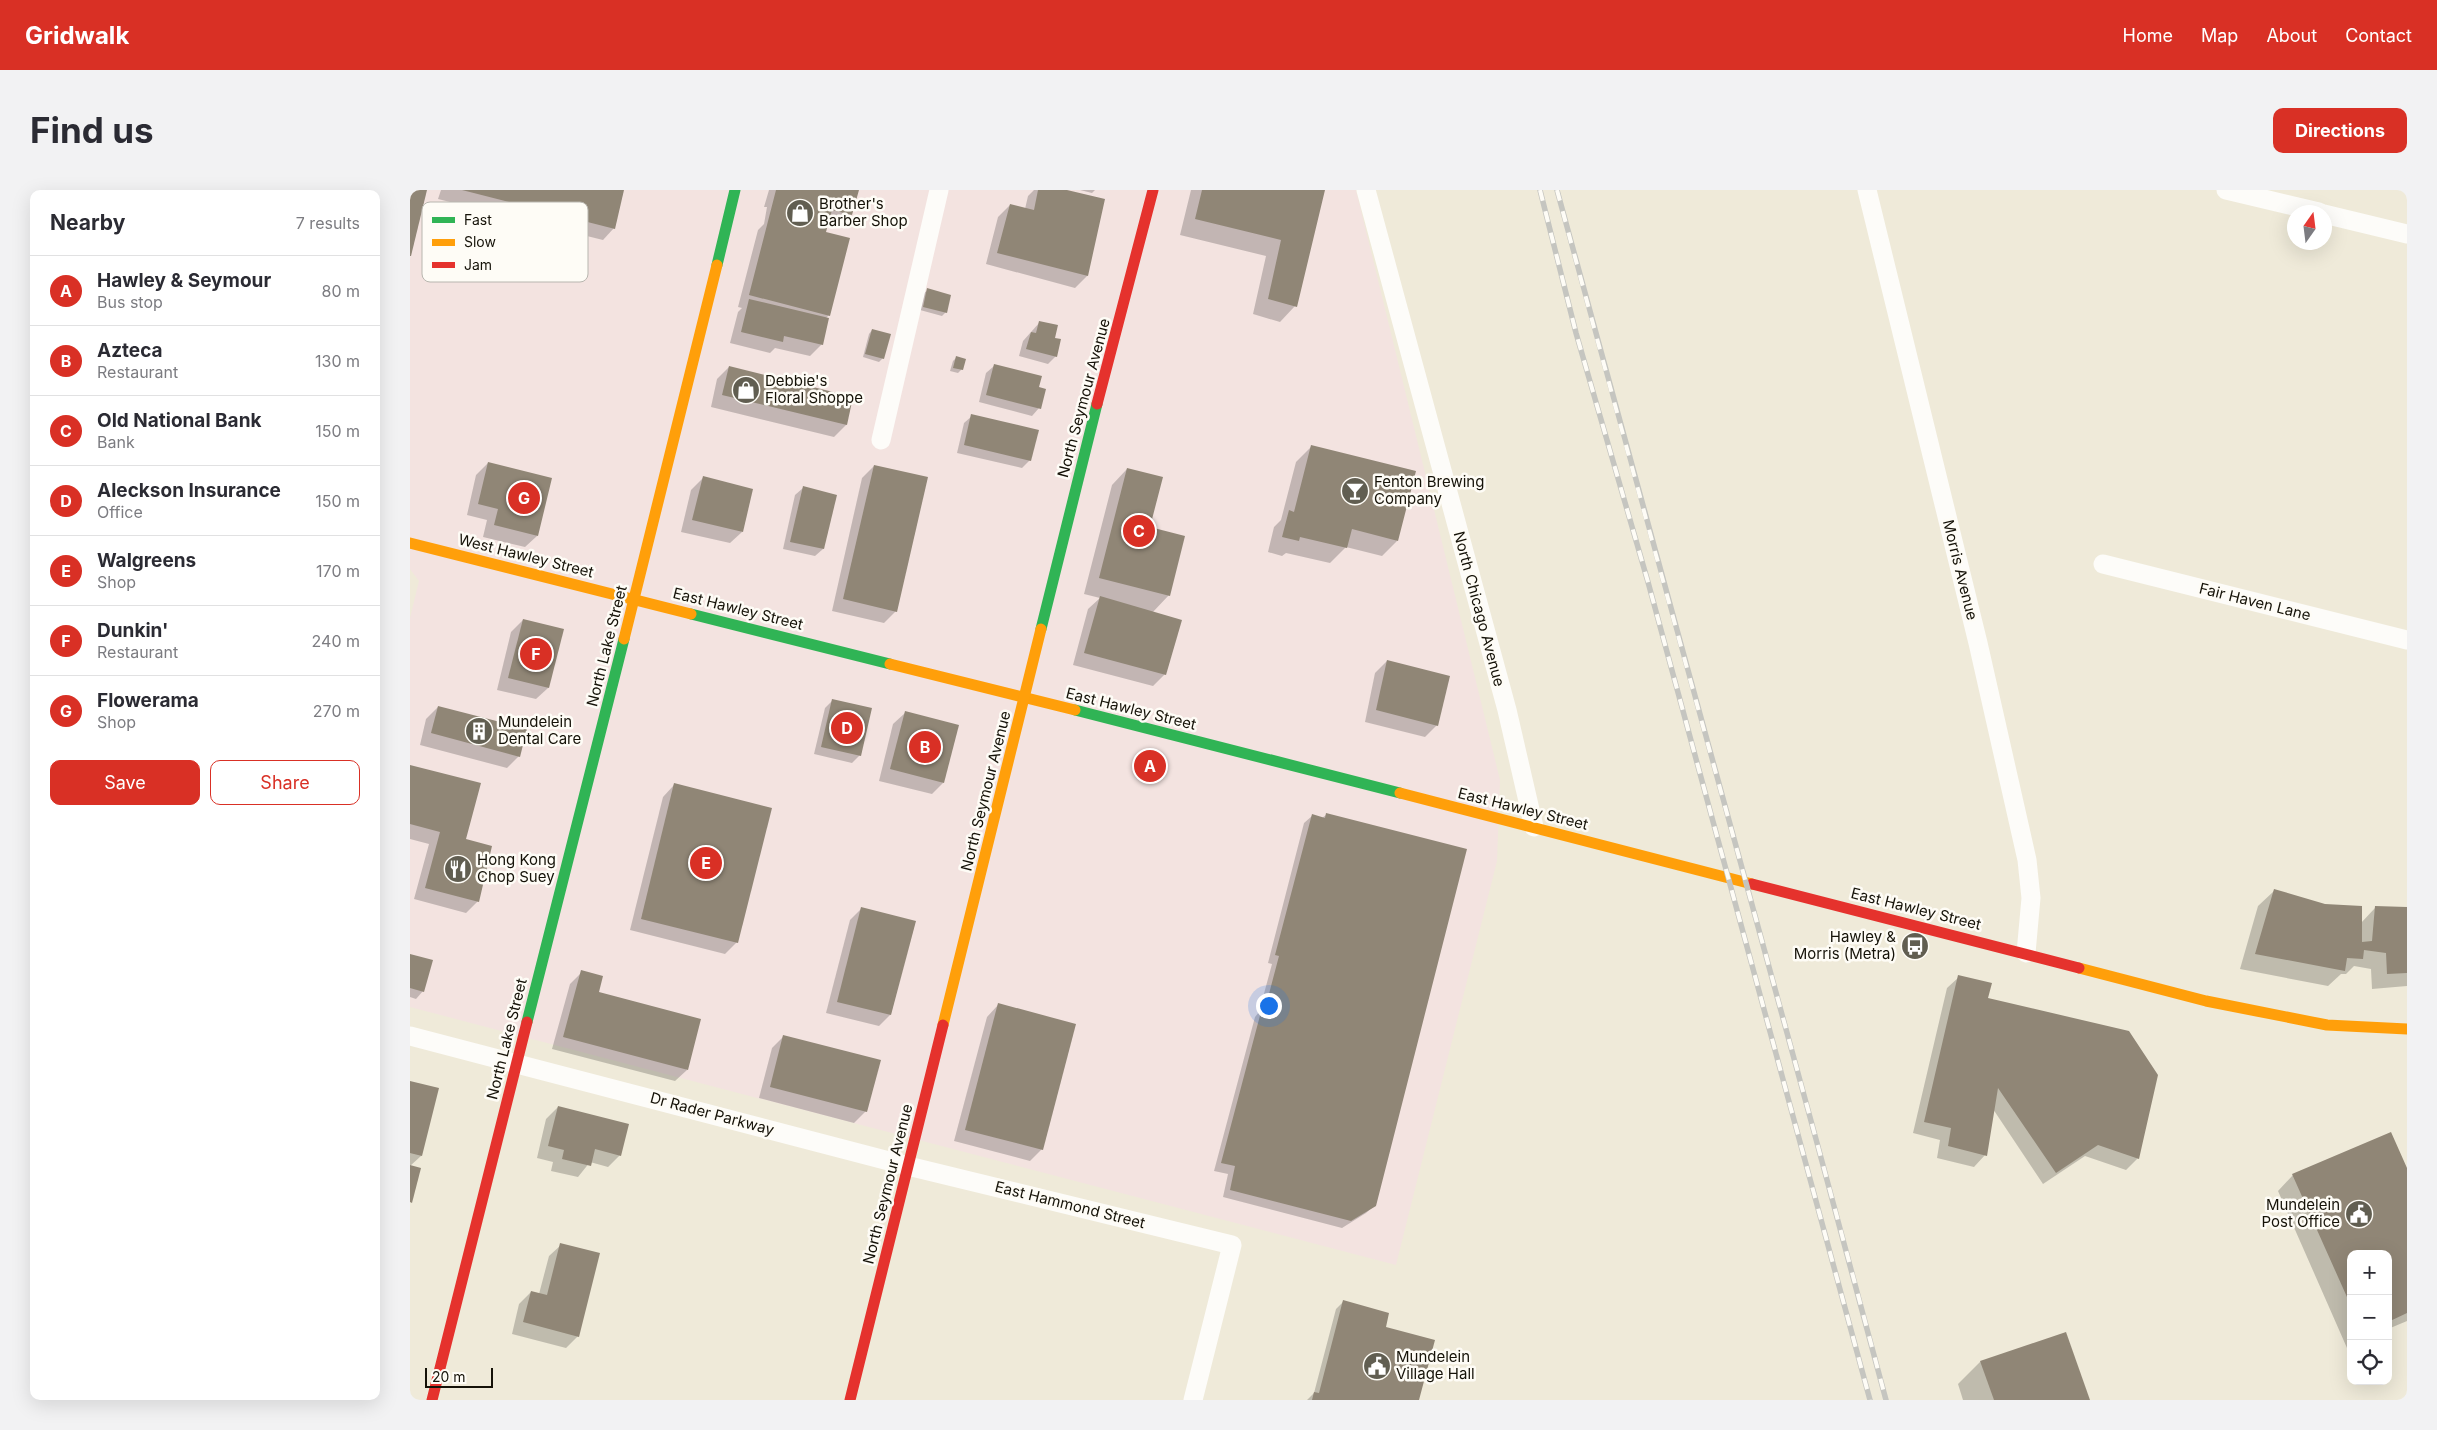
<!DOCTYPE html>
<html lang="en">
<head>
<meta charset="utf-8">
<style>
	:root { --surface:#fff; --page:#f2f2f3; --text:#2b2b33; --muted:#7c7c81; --line:#e1e1e2; --accent:#d93025 }
	body { margin:0; font-family:Inter,sans-serif; background:var(--page); color:var(--text) }
	.controls { position:absolute; right:15px; bottom:15px; display:grid; overflow:hidden; border-radius:10px; box-shadow:0 5px 20px #0002 }
	.controls button { width:45px; height:45px; display:grid; place-items:center; padding:0; border:0; border-bottom:1px solid var(--line); background:var(--surface); color:var(--text); font:25px sans-serif }
	.compass { position:absolute; left:1877px; top:15px; width:45px; height:45px; border-radius:50%; background:var(--surface); box-shadow:0 5px 20px #0002; rotate:14deg }
	.scale { position:absolute; left:15px; bottom:12px; width:68px; box-sizing:border-box; padding-left:5px; border:2px solid #151208; border-top:0; font-size:14px; line-height:18px; white-space:nowrap; color:#151208; -webkit-text-stroke:4px #fefcf6; paint-order:stroke }
	.you { position:absolute; left:858px; top:815px; width:18px; height:18px; margin:-12px; border:4px solid #fff; border-radius:50%; background:#1a73e8; box-shadow:0 0 0 8px #1a73e833 }
	.badge { display:grid; place-items:center; width:32px; height:32px; border-radius:50%; background:var(--accent); color:#fff; font-size:16px; font-weight:700 }
	.pin { position:absolute; translate:-50% -50%; border:2px solid #fff; box-shadow:0 1px 5px #0006 }
	.list { margin:0; padding:0; list-style:none }
	h2 { display:flex; justify-content:space-between; align-items:center; height:65px; margin:0; padding:0 20px; font-size:21px }
	h2 small { font-size:16px; font-weight:400; color:var(--muted) }
	.list li { display:grid; grid-template-columns:32px 1fr auto; gap:15px; align-items:center; box-sizing:border-box; height:70px; padding:0 20px; border-top:1px solid var(--line) }
	.list b { display:block; font-size:19px; white-space:nowrap }
	.list p { margin:0; font-size:16px; white-space:nowrap; color:var(--muted) }
	.list em { font-size:16px; font-style:normal; color:var(--muted) }
	.actions { display:flex; gap:10px; padding:15px 20px }
	.actions a { flex:1; padding:11px 0; border:1px solid var(--accent); border-radius:10px; text-align:center; font-size:18px; color:var(--accent) }
	.actions .main { background:var(--accent); color:#fff }
	.icon { flex:none; width:28px; height:28px; fill:none; stroke:currentColor; stroke-width:2; stroke-linecap:round; stroke-linejoin:round }
	.map { position:relative; flex:none; width:1997px; height:1210px; overflow:hidden; border-radius:10px }
	header { display:flex; align-items:center; gap:30px; box-sizing:border-box; height:70px; padding:0 25px; background:var(--accent); color:#fff }
	header strong { font-size:24px }
	nav { display:flex; gap:28px; margin-inline-start:auto; font-size:18px }
	.intro { display:flex; align-items:center; justify-content:space-between; box-sizing:border-box; height:120px; padding:0 30px }
	h1 { margin:0; font-size:35px }
	.button { padding:12px 22px; border-radius:10px; background:var(--accent); color:#fff; font-size:18px; font-weight:700 }
	main { display:flex; gap:30px; padding:0 30px }
	aside { flex:1; background:var(--surface); border-radius:10px; box-shadow:0 5px 20px #0002 }
	.map>svg:first-child { display:block }
	.commercial { fill:#f3e3e0 }
	.shadow { fill:#0003 }
	.building { fill:#908676 }
	.lines { fill:none; stroke-linecap:round; stroke-linejoin:round }
	.street { stroke:#fdfcf9; stroke-width:19 }
	.fast { stroke:#30b455; stroke-width:11 }
	.slow { stroke:#ff9f0a; stroke-width:11 }
	.jam { stroke:#e5322d; stroke-width:11 }
	.rail-casing { stroke:#c5c5c0; stroke-width:5.5 }
	.rail { stroke:#fefcf6; stroke-width:4; stroke-dasharray:11; stroke-linecap:butt }
	.labels { text-anchor:middle; stroke-width:5; stroke-linejoin:round; paint-order:stroke }
	.poi-label { font-size:15px; fill:#151208; stroke:#fefcf6; text-anchor:start }
	.street-label { font-size:15px; fill:#151208; stroke:#fefcf6 }
	.key { fill:#fefcf6; stroke:#b8b6af; stroke-width:1 }
	.key-label { font-size:14px; fill:#151208 }
</style>
</head>
<body>
<header>
<strong>Gridwalk</strong>
<nav><a>Home</a><a>Map</a><a>About</a><a>Contact</a></nav>
</header>
<div class="intro"><h1>Find us</h1><a class="button">Directions</a></div>
<main>
<aside>
<h2>Nearby<small>7 results</small></h2>
<ul class="list">
<li><span class="badge">A</span><div><b>Hawley &amp; Seymour</b><p>Bus stop</p></div><em>80 m</em></li>
<li><span class="badge">B</span><div><b>Azteca</b><p>Restaurant</p></div><em>130 m</em></li>
<li><span class="badge">C</span><div><b>Old National Bank</b><p>Bank</p></div><em>150 m</em></li>
<li><span class="badge">D</span><div><b>Aleckson Insurance</b><p>Office</p></div><em>150 m</em></li>
<li><span class="badge">E</span><div><b>Walgreens</b><p>Shop</p></div><em>170 m</em></li>
<li><span class="badge">F</span><div><b>Dunkin'</b><p>Restaurant</p></div><em>240 m</em></li>
<li><span class="badge">G</span><div><b>Flowerama</b><p>Shop</p></div><em>270 m</em></li>
</ul>
<div class="actions"><a class="main">Save</a><a>Share</a></div>
</aside>
<div class="map">
<svg width="1997" height="1210" viewBox="0 0 1997 1210">
	<rect width="100%" height="100%" fill="#efead9"/>
	<path class="commercial" d="M 0,0 L 946,0 L 1090,590 L 1087,671 L 986,1075 L 0,817 L 0,428 L 9,391 L 0,379 Z"/>
	<g class="shadow">
		<path d="M 31,0 L 213,0 L 204,38 L 193,50 L 28,9 Z"/>
		<path d="M 359,0 L 448,0 L 441,24 L 430,36 L 417,33 L 415,41 L 419,125 L 416,128 L 412,154 L 400,166 L 365,158 L 360,163 L 320,153 L 328,122 L 332,118 L 328,117 L 348,40 L 354,34 L 357,17 L 354,17 Z"/>
		<path d="M 624,0 L 652,0 L 693,10 L 677,86 L 665,98 L 576,74 L 588,27 L 600,15 L 615,19 L 618,6 Z"/>
		<path d="M 670,0 L 685,0 L 682,3 Z"/>
		<path d="M 781,0 L 914,0 L 885,116 L 870,132 L 843,124 L 856,66 L 770,45 Z"/>
		<path d="M 518,100 L 536,122 L 532,126 L 510,120 L 514,103 Z"/>
		<path d="M 630,132 L 643,148 L 646,166 L 638,174 L 609,166 L 613,151 Z"/>
		<path d="M 462,140 L 473,168 L 469,172 L 453,167 L 459,144 Z"/>
		<path d="M 546,168 L 552,179 L 548,183 L 540,181 L 543,171 Z"/>
		<path d="M 584,176 L 629,218 L 622,226 L 569,212 L 576,183 Z"/>
		<path d="M 319,177 L 442,208 L 436,235 L 424,247 L 301,217 L 307,189 Z"/>
		<path d="M 562,226 L 620,270 L 612,278 L 547,263 L 554,233 Z"/>
		<path d="M 902,256 L 987,351 L 972,366 L 936,357 L 920,373 L 876,363 L 872,366 L 858,362 L 864,337 L 871,330 L 886,272 Z"/>
		<path d="M 78,273 L 127,346 L 115,357 L 73,347 L 77,330 L 57,325 L 66,285 Z"/>
		<path d="M 464,276 L 486,421 L 474,433 L 422,421 L 452,288 Z"/>
		<path d="M 717,279 L 759,405 L 742,423 L 755,484 L 743,496 L 663,475 L 678,419 L 690,408 L 674,404 L 702,295 Z"/>
		<path d="M 293,288 L 332,342 L 320,353 L 271,342 L 281,300 Z"/>
		<path d="M 393,298 L 413,359 L 405,366 L 373,359 L 385,305 Z"/>
		<path d="M 113,430 L 138,498 L 126,509 L 87,500 L 101,442 Z"/>
		<path d="M 977,471 L 1027,535 L 1015,547 L 955,532 L 965,483 Z"/>
		<path d="M 423,510 L 450,565 L 442,573 L 404,564 L 415,518 Z"/>
		<path d="M 28,517 L 109,566 L 97,578 L 10,555 L 16,529 Z"/>
		<path d="M 495,523 L 533,593 L 522,604 L 469,591 L 483,534 Z"/>
		<path d="M 0,576 L 55,650 L 68,711 L 56,723 L 4,709 L 19,654 L 0,649 Z"/>
		<path d="M 264,595 L 327,752 L 315,764 L 220,740 L 253,607 Z"/>
		<path d="M 916,625 L 965,1015 L 956,1023 L 932,1038 L 813,1007 L 818,984 L 804,981 L 845,827 L 849,822 L 862,774 L 858,773 L 894,633 L 902,626 L 912,628 Z"/>
		<path d="M 1864,701 L 1951,733 L 1965,718 L 1997,718 L 1997,796 L 1962,799 L 1961,779 L 1944,776 L 1936,784 L 1931,784 L 1918,796 L 1830,779 L 1848,716 Z"/>
		<path d="M 452,718 L 480,825 L 469,836 L 416,823 L 440,730 Z"/>
		<path d="M 0,765 L 13,801 L 6,809 L 0,807 Z"/>
		<path d="M 172,782 L 188,803 L 277,880 L 265,891 L 142,859 L 160,794 Z"/>
		<path d="M 1549,787 L 1577,809 L 1728,968 L 1716,980 L 1675,966 L 1633,994 L 1583,919 L 1575,965 L 1564,977 L 1527,968 L 1530,950 L 1503,943 L 1537,798 Z"/>
		<path d="M 588,815 L 632,959 L 620,971 L 544,951 L 577,827 Z"/>
		<path d="M 373,847 L 456,921 L 444,933 L 349,908 L 362,858 Z"/>
		<path d="M 0,892 L 11,966 L 0,976 L 0,1014 Z"/>
		<path d="M 148,917 L 210,965 L 198,977 L 180,972 L 168,987 L 141,981 L 143,972 L 127,968 L 136,929 Z"/>
		<path d="M 1997,981 L 1997,1131 L 1978,1139 L 1978,1064 L 1941,1064 L 1941,1156 L 1937,1158 L 1868,1001 L 1883,985 Z"/>
		<path d="M 151,1055 L 168,1146 L 156,1158 L 102,1144 L 109,1114 L 121,1102 L 129,1104 L 139,1066 Z"/>
		<path d="M 933,1112 L 974,1138 L 1008,1210 L 897,1210 L 904,1203 L 926,1119 Z"/>
		<path d="M 1570,1172 L 1679,1210 L 1553,1210 L 1548,1194 Z"/>
	</g>
	<g class="building">
		<path d="M 0,0 L 17,0 L 1,66 L 0,66 Z"/>
		<path d="M 52,0 L 214,0 L 205,39 Z"/>
		<path d="M 366,0 L 449,0 L 442,25 L 422,20 L 416,42 L 440,48 L 420,126 L 339,105 Z"/>
		<path d="M 628,0 L 657,0 L 695,9 L 678,86 L 587,63 L 600,14 L 624,20 Z"/>
		<path d="M 792,0 L 915,0 L 887,117 L 858,109 L 871,50 L 785,29 Z"/>
		<path d="M 517,98 L 541,105 L 537,123 L 513,117 Z"/>
		<path d="M 339,109 L 419,128 L 413,155 L 374,146 L 373,152 L 331,142 Z"/>
		<path d="M 629,131 L 648,135 L 645,148 L 651,149 L 647,167 L 616,159 L 621,142 L 626,143 Z"/>
		<path d="M 462,139 L 481,144 L 474,169 L 455,164 Z"/>
		<path d="M 546,166 L 556,169 L 553,180 L 543,178 Z"/>
		<path d="M 584,174 L 632,186 L 629,197 L 636,199 L 631,219 L 576,205 Z"/>
		<path d="M 319,176 L 443,207 L 437,235 L 312,205 Z"/>
		<path d="M 561,224 L 629,240 L 621,271 L 554,255 Z"/>
		<path d="M 901,255 L 1006,281 L 988,351 L 942,339 L 937,358 L 890,347 L 889,351 L 872,347 L 879,320 L 884,322 Z"/>
		<path d="M 78,272 L 142,288 L 128,346 L 84,335 L 88,319 L 68,314 Z"/>
		<path d="M 464,275 L 518,287 L 487,422 L 433,409 Z"/>
		<path d="M 717,278 L 753,287 L 740,337 L 775,346 L 760,406 L 689,388 Z"/>
		<path d="M 293,286 L 343,299 L 333,342 L 282,330 Z"/>
		<path d="M 393,296 L 427,305 L 414,359 L 380,352 Z"/>
		<path d="M 690,406 L 772,430 L 756,485 L 674,463 Z"/>
		<path d="M 113,429 L 154,439 L 139,498 L 98,488 Z"/>
		<path d="M 977,470 L 1040,486 L 1028,536 L 966,520 Z"/>
		<path d="M 422,509 L 462,518 L 451,566 L 411,557 Z"/>
		<path d="M 28,516 L 117,539 L 110,567 L 21,543 Z"/>
		<path d="M 495,521 L 549,535 L 534,593 L 480,579 Z"/>
		<path d="M 0,575 L 71,593 L 56,649 L 82,656 L 69,712 L 15,698 L 30,642 L 0,634 Z"/>
		<path d="M 264,593 L 362,618 L 328,753 L 231,729 Z"/>
		<path d="M 916,623 L 1057,659 L 966,1016 L 941,1031 L 820,1000 L 825,976 L 811,973 L 852,818 L 855,819 L 869,766 L 865,765 L 902,624 L 915,628 Z"/>
		<path d="M 1864,699 L 1915,714 L 1952,716 L 1952,752 L 1962,751 L 1965,716 L 1997,717 L 1997,783 L 1977,784 L 1976,763 L 1954,760 L 1953,769 L 1937,768 L 1935,781 L 1845,764 Z"/>
		<path d="M 451,717 L 506,731 L 481,825 L 427,812 Z"/>
		<path d="M 0,764 L 23,770 L 14,802 L 0,798 Z"/>
		<path d="M 171,780 L 193,786 L 189,802 L 291,829 L 278,880 L 153,847 Z"/>
		<path d="M 1548,785 L 1582,793 L 1578,808 L 1719,841 L 1748,885 L 1729,969 L 1688,955 L 1646,983 L 1588,898 L 1577,966 L 1538,956 L 1541,938 L 1514,932 Z"/>
		<path d="M 588,813 L 666,834 L 633,960 L 555,940 Z"/>
		<path d="M 373,845 L 471,870 L 457,922 L 360,897 Z"/>
		<path d="M 0,891 L 29,898 L 12,966 L 0,963 Z"/>
		<path d="M 148,916 L 219,934 L 211,966 L 185,959 L 181,976 L 152,969 L 154,960 L 138,956 Z"/>
		<path d="M 1981,942 L 1997,978 L 1997,1123 L 1978,1132 L 1978,1064 L 1941,1064 L 1941,1116 L 1882,984 Z"/>
		<path d="M 0,975 L 11,978 L 2,1013 L 0,1012 Z"/>
		<path d="M 150,1053 L 190,1063 L 169,1147 L 113,1132 L 121,1101 L 137,1105 Z"/>
		<path d="M 933,1110 L 979,1123 L 976,1137 L 1025,1150 L 1009,1210 L 902,1210 L 904,1202 L 909,1203 Z"/>
		<path d="M 1656,1142 L 1680,1210 L 1584,1210 L 1570,1171 Z"/>
	</g>
	<g class="lines">
		<g class="street">
			<path d="M 956,0 L 1097,520 L 1124,637"/>
			<path d="M 1457,0 L 1568,453 L 1617,670 L 1621,708 L 1616,763"/>
			<path d="M 1816,0 L 1909,22"/>
			<path d="M 1914,24 L 1997,44"/>
			<path d="M 471,250 L 529,0"/>
			<path d="M 1693,374 L 1997,450"/>
			<path d="M 0,846 L 498,976 L 822,1055 L 783,1210"/>
		</g>
		<g class="fast">
			<path d="M 307,75 L 325,0"/>
			<path d="M 281,424 L 480,474"/>
			<path d="M 631,439 L 687,214"/>
			<path d="M 665,520 L 990,603"/>
			<path d="M 117,832 L 214,449"/>
		</g>
		<g class="slow">
			<path d="M 0,353 L 281,424"/>
			<path d="M 214,449 L 307,75"/>
			<path d="M 480,474 L 665,520"/>
			<path d="M 990,603 L 1342,694"/>
			<path d="M 1669,778 L 1796,811 L 1917,835 L 1997,839"/>
			<path d="M 533,835 L 631,439"/>
		</g>
		<g class="jam">
			<path d="M 687,214 L 743,0"/>
			<path d="M 1342,694 L 1669,778"/>
			<path d="M 22,1210 L 117,832"/>
			<path d="M 440,1210 L 533,835"/>
		</g>
		<g class="rail-casing">
			<g id="rail">
				<path d="M 1130,0 L 1166,143 L 1238,392 L 1460,1210"/>
				<path d="M 1147,0 C 1255,404 1369,806 1476,1210"/>
			</g>
		</g>
		<use href="#rail" class="rail"/>
	</g>
	<defs>
		<g id="shop-disc" transform="scale(1.4375)"><circle r="9.5" fill="#615e51" stroke="#fefcf6"/><path d="M-5-2.5h2.3a2.7 3.5 0 0 1 5.4 0H5L5.5 6h-11ZM-1.5-2.5h3a1.5 2.3 0 0 0-3 0Z" fill="#fff"/></g>
		<g id="bar-disc" transform="scale(1.4375)"><circle r="9.5" fill="#615e51" stroke="#fefcf6"/><path d="M-6-5H6L.8 .8V4.5H3.5V6h-7V4.5H-.8V.8Z" fill="#fff"/></g>
		<g id="building-disc" transform="scale(1.4375)"><circle r="9.5" fill="#615e51" stroke="#fefcf6"/><path d="M-4-6H4V6H1V3H-1V6H-4ZM-2.5-4.3h1.7v1.8h-1.7ZM.8-4.3h1.7v1.8H.8ZM-2.5-1h1.7V.8h-1.7ZM.8-1h1.7V.8H.8Z" fill="#fff"/></g>
		<g id="restaurant-disc" transform="scale(1.4375)"><circle r="9.5" fill="#615e51" stroke="#fefcf6"/><path d="M-5-6h1v4h1v-4h1v4h1v-4h1v5L-1.5 .5V6h-2V.5L-5-1ZM5-6V6H3V1.5H1.5Q1.5-4 5-6Z" fill="#fff"/></g>
		<g id="bus-disc" transform="scale(1.4375)"><circle r="9.5" fill="#615e51" stroke="#fefcf6"/><path d="M-5-6H5V4H4V6H2V4H-2V6H-4V4H-5ZM-3.5-4V0h7V-4ZM-3.5 1.2v1.5H-2V1.2ZM2 1.2v1.5H3.5V1.2Z" fill="#fff"/></g>
		<g id="civic-disc" transform="scale(1.4375)"><circle r="9.5" fill="#615e51" stroke="#fefcf6"/><path d="M-.6-6.5H3V-4.5H.6V-3L4-1V1h2V6H-6V1h2V-1L-.6-3ZM-1.2 2.5V6h2.4V2.5Z" fill="#fff"/></g>
	</defs>
	<g fill-rule="evenodd">
		<use href="#shop-disc" x="390" y="23"/>
		<use href="#shop-disc" x="336" y="200"/>
		<use href="#bar-disc" x="945" y="301"/>
		<use href="#building-disc" x="69" y="541"/>
		<use href="#restaurant-disc" x="48" y="679"/>
		<use href="#bus-disc" x="1505" y="756"/>
		<use href="#civic-disc" x="1949" y="1024"/>
		<use href="#civic-disc" x="967" y="1176"/>
	</g>
	<g class="labels">
		<g class="poi-label">
			<text x="409" y="19">Brother's<tspan x="409" dy="17">Barber Shop</tspan></text>
			<text x="355" y="196">Debbie's<tspan x="355" dy="17">Floral Shoppe</tspan></text>
			<text x="964" y="297">Fenton Brewing<tspan x="964" dy="17">Company</tspan></text>
			<text x="88" y="537">Mundelein<tspan x="88" dy="17">Dental Care</tspan></text>
			<text x="67" y="675">Hong Kong<tspan x="67" dy="17">Chop Suey</tspan></text>
			<text x="1486" y="752" text-anchor="end">Hawley &amp;<tspan x="1486" dy="17">Morris (Metra)</tspan></text>
			<text x="1930" y="1020" text-anchor="end">Mundelein<tspan x="1930" dy="17">Post Office</tspan></text>
			<text x="986" y="1172">Mundelein<tspan x="986" dy="17">Village Hall</tspan></text>
		</g>
		<g class="street-label">
			<text transform="translate(674 208) rotate(-75)" y="5">North Seymour Avenue</text>
			<text transform="translate(116 366) rotate(14)" y="5">West Hawley Street</text>
			<text transform="translate(1550 380) rotate(76)" y="5">Morris Avenue</text>
			<text transform="translate(1845 412) rotate(14)" y="5">Fair Haven Lane</text>
			<text transform="translate(328 419) rotate(14)" y="5">East Hawley Street</text>
			<text transform="translate(1069 419) rotate(75)" y="5">North Chicago Avenue</text>
			<text transform="translate(197 456) rotate(-76)" y="5">North Lake Street</text>
			<text transform="translate(721 519) rotate(14)" y="5">East Hawley Street</text>
			<text transform="translate(576 601) rotate(-76)" y="5">North Seymour Avenue</text>
			<text transform="translate(1113 619) rotate(14)" y="5">East Hawley Street</text>
			<text transform="translate(1506 719) rotate(14)" y="5">East Hawley Street</text>
			<text transform="translate(97 849) rotate(-76)" y="5">North Lake Street</text>
			<text transform="translate(302 924) rotate(15)" y="5">Dr Rader Parkway</text>
			<text transform="translate(478 994) rotate(-76)" y="5">North Seymour Avenue</text>
			<text transform="translate(660 1015) rotate(14)" y="5">East Hammond Street</text>
		</g>
	</g>
	<rect x="12" y="12" width="166" height="80" rx="8" class="key"/>
	<rect x="22" y="27" width="23" height="6" fill="#30b455"/>
	<rect x="22" y="49" width="23" height="7" fill="#ff9f0a"/>
	<rect x="22" y="72" width="23" height="6" fill="#e5322d"/>
	<g class="key-label">
		<text x="54" y="35">Fast</text>
		<text x="54" y="57">Slow</text>
		<text x="54" y="80">Jam</text>
	</g>
</svg>
<div class="controls">
<button>+</button>
<button>−</button>
<button><svg class="icon" aria-label="locate" viewBox="0 0 24 24"><circle cx="12" cy="12" r="6"/><path d="M12 2v4M12 18v4M2 12h4M18 12h4"/></svg></button>
</div>
<svg class="compass" viewBox="-18 -18 36 36"><path d="M0-13l5 13h-10z" fill="#e53935"/><path d="M0 13l5-13h-10z" fill="#7c7c81"/></svg>
<div class="scale">20 m</div>
<div class="you"></div>
<div class="pin badge" style="left:740px;top:576px">A</div>
<div class="pin badge" style="left:515px;top:557px">B</div>
<div class="pin badge" style="left:729px;top:341px">C</div>
<div class="pin badge" style="left:437px;top:538px">D</div>
<div class="pin badge" style="left:296px;top:673px">E</div>
<div class="pin badge" style="left:126px;top:464px">F</div>
<div class="pin badge" style="left:114px;top:308px">G</div>
</div>
</main>
</body>
</html>
